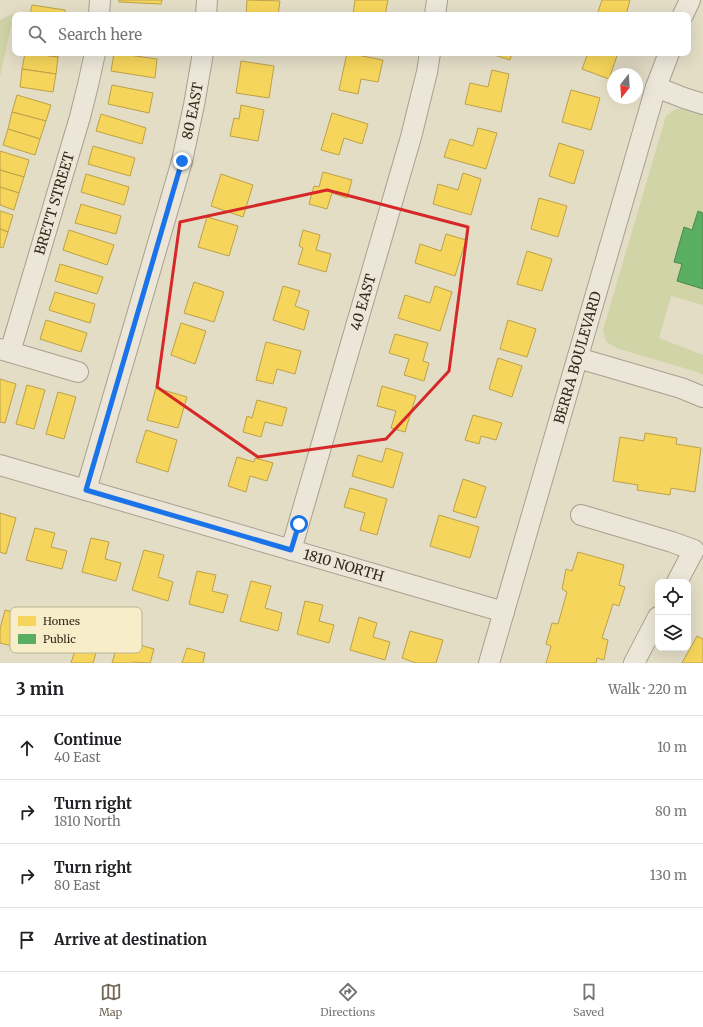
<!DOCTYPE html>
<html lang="en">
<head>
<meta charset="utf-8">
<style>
	:root { --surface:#fff; --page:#f2f2f2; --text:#202124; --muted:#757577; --line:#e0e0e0; --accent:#726856 }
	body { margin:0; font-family:Merriweather,serif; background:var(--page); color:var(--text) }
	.controls { position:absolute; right:12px; bottom:12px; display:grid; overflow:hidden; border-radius:8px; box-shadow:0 4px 16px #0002 }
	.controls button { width:36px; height:36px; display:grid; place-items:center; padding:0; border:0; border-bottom:1px solid var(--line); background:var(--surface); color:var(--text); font:20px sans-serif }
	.compass { position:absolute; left:607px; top:68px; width:36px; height:36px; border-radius:50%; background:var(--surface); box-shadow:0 4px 16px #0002; rotate:197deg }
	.stop { position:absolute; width:12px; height:12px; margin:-9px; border:3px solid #1a73e8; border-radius:50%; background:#fff }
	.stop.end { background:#1a73e8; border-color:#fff; box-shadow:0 1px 4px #0008 }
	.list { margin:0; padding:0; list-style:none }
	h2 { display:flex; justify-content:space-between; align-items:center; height:52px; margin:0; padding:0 16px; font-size:17px }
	h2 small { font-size:13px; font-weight:400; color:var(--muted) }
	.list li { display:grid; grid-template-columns:26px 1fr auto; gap:12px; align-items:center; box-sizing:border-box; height:64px; padding:0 16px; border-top:1px solid var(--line) }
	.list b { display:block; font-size:15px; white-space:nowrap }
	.list p { margin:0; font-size:13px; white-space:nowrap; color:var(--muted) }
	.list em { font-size:13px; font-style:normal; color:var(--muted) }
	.icon { flex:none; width:22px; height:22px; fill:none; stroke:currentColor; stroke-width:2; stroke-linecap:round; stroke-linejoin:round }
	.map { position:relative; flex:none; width:703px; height:663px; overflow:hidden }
	.search { position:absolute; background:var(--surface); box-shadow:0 4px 16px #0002; left:12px; right:12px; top:12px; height:44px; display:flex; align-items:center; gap:10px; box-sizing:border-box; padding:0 14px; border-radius:8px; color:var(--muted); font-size:15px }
	.sheet { height:308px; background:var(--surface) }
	nav { display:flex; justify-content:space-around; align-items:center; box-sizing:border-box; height:56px; border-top:1px solid var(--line); background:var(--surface); font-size:11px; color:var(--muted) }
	nav a { display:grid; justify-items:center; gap:2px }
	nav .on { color:var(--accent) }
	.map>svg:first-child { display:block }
	.green { fill:#d0d4a7 }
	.homes { fill:#f6d55c; stroke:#bca148 }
	.public { fill:#5aae61; stroke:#4f864b }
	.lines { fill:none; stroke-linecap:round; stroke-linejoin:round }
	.street-casing { stroke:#a7a090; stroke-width:22 }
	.street { stroke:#ebe6d8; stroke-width:20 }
	.route { stroke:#1a73e8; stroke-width:5 }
	.marked { fill:none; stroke:#d62828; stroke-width:3; stroke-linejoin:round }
	.labels { text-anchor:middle; stroke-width:4; stroke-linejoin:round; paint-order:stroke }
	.street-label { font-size:14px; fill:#352919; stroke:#f7eec9 }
	.key { fill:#f7eec9; stroke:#bdb394; stroke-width:1 }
	.key-label { font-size:11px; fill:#352919 }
</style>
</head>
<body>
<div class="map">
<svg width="703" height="663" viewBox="0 0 703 663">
	<rect width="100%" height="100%" fill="#e3ddc6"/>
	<g class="green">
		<path d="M 14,13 L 0,77 L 0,20 Z"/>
		<path d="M 676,109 L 688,109 L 703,113 L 703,213 L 698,211 L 692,230 L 684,227 L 674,261 L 682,264 L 677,281 L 703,289 L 703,305 L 671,296 L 659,338 L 703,355 L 703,375 L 694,371 L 619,349 L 606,342 L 603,330 L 666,116 Z"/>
	</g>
	<g class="homes">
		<path d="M 119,0 L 162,0 L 161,4 L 119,2 Z"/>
		<path d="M 247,0 L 280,1 L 278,15 L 246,15 Z"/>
		<path d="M 355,0 L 388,0 L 385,15 L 372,13 L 372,15 L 353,15 Z"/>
		<path d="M 602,0 L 630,0 L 626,15 L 597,15 Z"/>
		<path d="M 32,5 L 65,10 L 65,15 L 30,15 Z"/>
		<path d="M 25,53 L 58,57 L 56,74 L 22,69 Z"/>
		<path d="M 31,53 L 59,53 L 58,57 Z"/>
		<path d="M 114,53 L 157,59 L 155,78 L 111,71 Z"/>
		<path d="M 347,53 L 383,60 L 378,82 L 361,79 L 358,94 L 339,90 Z"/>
		<path d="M 488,53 L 512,53 L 510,60 Z"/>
		<path d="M 588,53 L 618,53 L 609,79 L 582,69 Z"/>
		<path d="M 241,61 L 274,66 L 269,98 L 236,93 Z"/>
		<path d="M 22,69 L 56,74 L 53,92 L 20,87 Z"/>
		<path d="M 492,70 L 509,74 L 501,112 L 465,104 L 470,83 L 488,87 Z"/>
		<path d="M 112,85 L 153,93 L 149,113 L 108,104 Z"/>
		<path d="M 571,90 L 600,98 L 591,130 L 562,122 Z"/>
		<path d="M 17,95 L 51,105 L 46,121 L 12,112 Z"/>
		<path d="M 241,105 L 264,110 L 258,141 L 230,136 L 234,118 L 239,119 Z"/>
		<path d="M 12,112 L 46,121 L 40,139 L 8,129 Z"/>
		<path d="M 332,113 L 368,124 L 362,144 L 344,138 L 339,155 L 321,150 Z"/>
		<path d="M 101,114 L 146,128 L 142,144 L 96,131 Z"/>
		<path d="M 478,128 L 497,133 L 486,169 L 444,157 L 450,139 L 473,146 Z"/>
		<path d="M 8,129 L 40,139 L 35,155 L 3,145 Z"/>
		<path d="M 559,143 L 584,151 L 574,184 L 549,176 Z"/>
		<path d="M 93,146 L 135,158 L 130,176 L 88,164 Z"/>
		<path d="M 0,151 L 29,160 L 24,177 L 0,170 Z"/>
		<path d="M 0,170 L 24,177 L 19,193 L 0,187 Z"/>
		<path d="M 323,172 L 352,180 L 347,198 L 332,193 L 327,209 L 309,204 L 314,186 L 319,187 Z"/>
		<path d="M 463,173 L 481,179 L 471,215 L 433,204 L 438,184 L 458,190 Z"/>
		<path d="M 86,174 L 129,187 L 124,205 L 81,192 Z"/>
		<path d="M 221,174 L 253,185 L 243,217 L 211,206 Z"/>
		<path d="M 0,187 L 19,193 L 14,210 L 0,205 Z"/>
		<path d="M 539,198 L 567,206 L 558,237 L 531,229 Z"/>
		<path d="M 81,204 L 121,216 L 116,234 L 75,223 Z"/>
		<path d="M 0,211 L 13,215 L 8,232 L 0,229 Z"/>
		<path d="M 207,217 L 238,226 L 229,256 L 198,247 Z"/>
		<path d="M 0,229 L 8,232 L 3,248 L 0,247 Z"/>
		<path d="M 69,230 L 114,245 L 107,265 L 63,250 Z"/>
		<path d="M 303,230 L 320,235 L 316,250 L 331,254 L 326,272 L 298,264 L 303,248 L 299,246 Z"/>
		<path d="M 446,234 L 466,240 L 455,276 L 415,263 L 420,244 L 441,251 Z"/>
		<path d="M 527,251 L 552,259 L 542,291 L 517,284 Z"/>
		<path d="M 60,264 L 103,277 L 97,294 L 55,281 Z"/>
		<path d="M 194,282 L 224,292 L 214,322 L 184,313 Z"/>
		<path d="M 283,286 L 300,291 L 295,306 L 309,311 L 304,330 L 273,320 Z"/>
		<path d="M 435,286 L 452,292 L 440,331 L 398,318 L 405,295 L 430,303 Z"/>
		<path d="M 55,292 L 95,304 L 90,323 L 49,310 Z"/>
		<path d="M 46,320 L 87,333 L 81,352 L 40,339 Z"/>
		<path d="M 508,320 L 536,329 L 527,357 L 500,349 Z"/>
		<path d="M 181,323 L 206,331 L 195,364 L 171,355 Z"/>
		<path d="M 395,334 L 428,343 L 423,361 L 429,363 L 424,381 L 404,375 L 409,359 L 389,353 Z"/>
		<path d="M 266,342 L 301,351 L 295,374 L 277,369 L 273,384 L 256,380 Z"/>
		<path d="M 498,358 L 522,366 L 512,397 L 489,389 Z"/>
		<path d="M 0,379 L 16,384 L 5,423 L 0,422 Z"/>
		<path d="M 27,385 L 45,390 L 34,429 L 16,424 Z"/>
		<path d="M 382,386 L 416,396 L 405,432 L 391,428 L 396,411 L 377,406 Z"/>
		<path d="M 156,388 L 187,397 L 178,428 L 147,420 Z"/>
		<path d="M 58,392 L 76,397 L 64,439 L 46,434 Z"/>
		<path d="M 257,400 L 287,408 L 282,426 L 265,422 L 261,437 L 243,432 L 247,416 L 252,418 Z"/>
		<path d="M 473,415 L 502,423 L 496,440 L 481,436 L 479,444 L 465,440 Z"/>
		<path d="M 146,430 L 177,440 L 168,472 L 136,462 Z"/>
		<path d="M 645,433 L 677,438 L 676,444 L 701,448 L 695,492 L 671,488 L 670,495 L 637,490 L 638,485 L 613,481 L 620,437 L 644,441 Z"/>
		<path d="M 386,448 L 403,453 L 393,488 L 352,476 L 358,455 L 382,462 Z"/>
		<path d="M 237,457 L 254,462 L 255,458 L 273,463 L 267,481 L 250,476 L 246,492 L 228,486 Z"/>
		<path d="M 463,479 L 486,487 L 476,518 L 453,511 Z"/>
		<path d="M 350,488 L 387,499 L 377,535 L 360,530 L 365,513 L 344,507 Z"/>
		<path d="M 0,513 L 16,518 L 6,554 L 0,552 Z"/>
		<path d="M 439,515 L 479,527 L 470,558 L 430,546 Z"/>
		<path d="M 35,528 L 55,533 L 51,547 L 67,551 L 62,569 L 26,560 Z"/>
		<path d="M 91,538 L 109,542 L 105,559 L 121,563 L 116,581 L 82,572 Z"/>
		<path d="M 144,550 L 164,555 L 158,577 L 173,582 L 168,601 L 132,590 Z"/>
		<path d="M 578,552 L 624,565 L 619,585 L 625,587 L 619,606 L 613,604 L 602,638 L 608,640 L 604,660 L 597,658 L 596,663 L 546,663 L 551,646 L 546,644 L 552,623 L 558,624 L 567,592 L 562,589 L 566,569 L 572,571 Z"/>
		<path d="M 197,571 L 216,575 L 212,591 L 228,595 L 223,613 L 189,604 Z"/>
		<path d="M 251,581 L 271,586 L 265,608 L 282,613 L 278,631 L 240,621 Z"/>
		<path d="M 305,601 L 323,605 L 319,621 L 334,625 L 329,643 L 297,634 Z"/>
		<path d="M 5,610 L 33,617 L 25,649 L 0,643 L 0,629 Z"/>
		<path d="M 359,617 L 377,623 L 373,637 L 390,642 L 385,660 L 350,650 Z"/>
		<path d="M 65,629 L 100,639 L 93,663 L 71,663 L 76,647 L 61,642 Z"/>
		<path d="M 410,631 L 443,640 L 436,663 L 416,663 L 402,658 Z"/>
		<path d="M 697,636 L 703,639 L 703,663 L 682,663 Z"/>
		<path d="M 119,639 L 154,649 L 150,663 L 133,662 L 133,663 L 112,663 Z"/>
		<path d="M 187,648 L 205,653 L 203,663 L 182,663 Z"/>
	</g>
	<path class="public" d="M 698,211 L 703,213 L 703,289 L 677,281 L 682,264 L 674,262 L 684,227 L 692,230 Z"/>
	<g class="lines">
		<g class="street-casing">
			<g id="street">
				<path d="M 99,15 L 100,0"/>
				<path d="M 206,15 L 207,0"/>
				<path d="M 435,15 L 437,0"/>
				<path d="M 683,15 L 690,0"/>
				<path d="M 656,87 L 684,98 L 703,104"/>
				<path d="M 0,349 L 78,372"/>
				<path id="s1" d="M 10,352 L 80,117 L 88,85 L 95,53"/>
				<path d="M 578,358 L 681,388 L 703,397"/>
				<path id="s2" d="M 0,465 L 504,612"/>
				<path id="s3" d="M 86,490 L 182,161 L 194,105 L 203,53"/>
				<path d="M 581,515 L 672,542 L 694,550 L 677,582"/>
				<path id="s4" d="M 291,550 L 411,137 L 427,72 L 430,53"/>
				<path id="s5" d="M 489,663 L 656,87 L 669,53"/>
				<path d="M 634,663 L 658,617"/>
			</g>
		</g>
		<use href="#street" class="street"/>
	</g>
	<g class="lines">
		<path class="route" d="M 182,161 L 86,490 L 291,550 L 299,524"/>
	</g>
	<path class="marked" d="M 327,190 L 468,227 L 449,371 L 386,439 L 258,457 L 157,387 L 180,222 Z"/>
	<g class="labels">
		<g class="street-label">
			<text dy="5" stroke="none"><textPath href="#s3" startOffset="394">80 EAST</textPath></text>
			<text dy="5" stroke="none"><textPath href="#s1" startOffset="155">BRETT STREET</textPath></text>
			<text dy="5" stroke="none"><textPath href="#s4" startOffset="258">40 EAST</textPath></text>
			<text dy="5" stroke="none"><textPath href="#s5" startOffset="318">BERRA BOULEVARD</textPath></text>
			<text dy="5" stroke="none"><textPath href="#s2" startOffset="358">1810 NORTH</textPath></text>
		</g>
	</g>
	<rect x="10" y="607" width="132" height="46" rx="6" class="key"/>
	<rect x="18" y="616" width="18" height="10" fill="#f6d55c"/>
	<rect x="18" y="634" width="18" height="10" fill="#5aae61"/>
	<g class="key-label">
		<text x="43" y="625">Homes</text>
		<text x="43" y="643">Public</text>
	</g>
</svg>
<div class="controls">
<button><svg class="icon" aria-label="locate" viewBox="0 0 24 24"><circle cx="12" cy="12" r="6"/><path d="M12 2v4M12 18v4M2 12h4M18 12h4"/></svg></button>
<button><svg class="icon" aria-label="layers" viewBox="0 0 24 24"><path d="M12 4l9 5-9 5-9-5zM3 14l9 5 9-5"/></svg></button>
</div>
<svg class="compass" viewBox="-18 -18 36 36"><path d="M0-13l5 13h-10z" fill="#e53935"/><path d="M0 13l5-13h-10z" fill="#757577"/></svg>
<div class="stop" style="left:299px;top:524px"></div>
<div class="stop end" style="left:182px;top:161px"></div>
<div class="search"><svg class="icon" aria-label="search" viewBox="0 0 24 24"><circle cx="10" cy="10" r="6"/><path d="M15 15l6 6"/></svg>Search here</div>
</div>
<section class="sheet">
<h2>3 min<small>Walk · 220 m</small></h2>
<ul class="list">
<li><svg class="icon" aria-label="ahead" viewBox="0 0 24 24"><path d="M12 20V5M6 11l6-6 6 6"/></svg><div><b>Continue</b><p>40 East</p></div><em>10 m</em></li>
<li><svg class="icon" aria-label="right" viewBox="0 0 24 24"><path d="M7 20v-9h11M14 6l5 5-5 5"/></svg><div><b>Turn right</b><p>1810 North</p></div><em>80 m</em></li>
<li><svg class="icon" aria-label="right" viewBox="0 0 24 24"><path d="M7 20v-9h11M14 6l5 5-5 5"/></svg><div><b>Turn right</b><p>80 East</p></div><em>130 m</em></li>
<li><svg class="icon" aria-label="arrive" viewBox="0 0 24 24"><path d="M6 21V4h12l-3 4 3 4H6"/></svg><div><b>Arrive at destination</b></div></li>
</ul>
</section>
<nav>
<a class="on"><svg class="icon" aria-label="map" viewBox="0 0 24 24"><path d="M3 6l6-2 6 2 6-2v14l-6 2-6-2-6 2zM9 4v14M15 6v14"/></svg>Map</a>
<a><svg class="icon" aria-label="directions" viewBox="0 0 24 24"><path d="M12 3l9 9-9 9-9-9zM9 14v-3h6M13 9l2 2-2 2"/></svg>Directions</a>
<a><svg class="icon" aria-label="saved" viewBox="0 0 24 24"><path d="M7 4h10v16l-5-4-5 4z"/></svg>Saved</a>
</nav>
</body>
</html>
